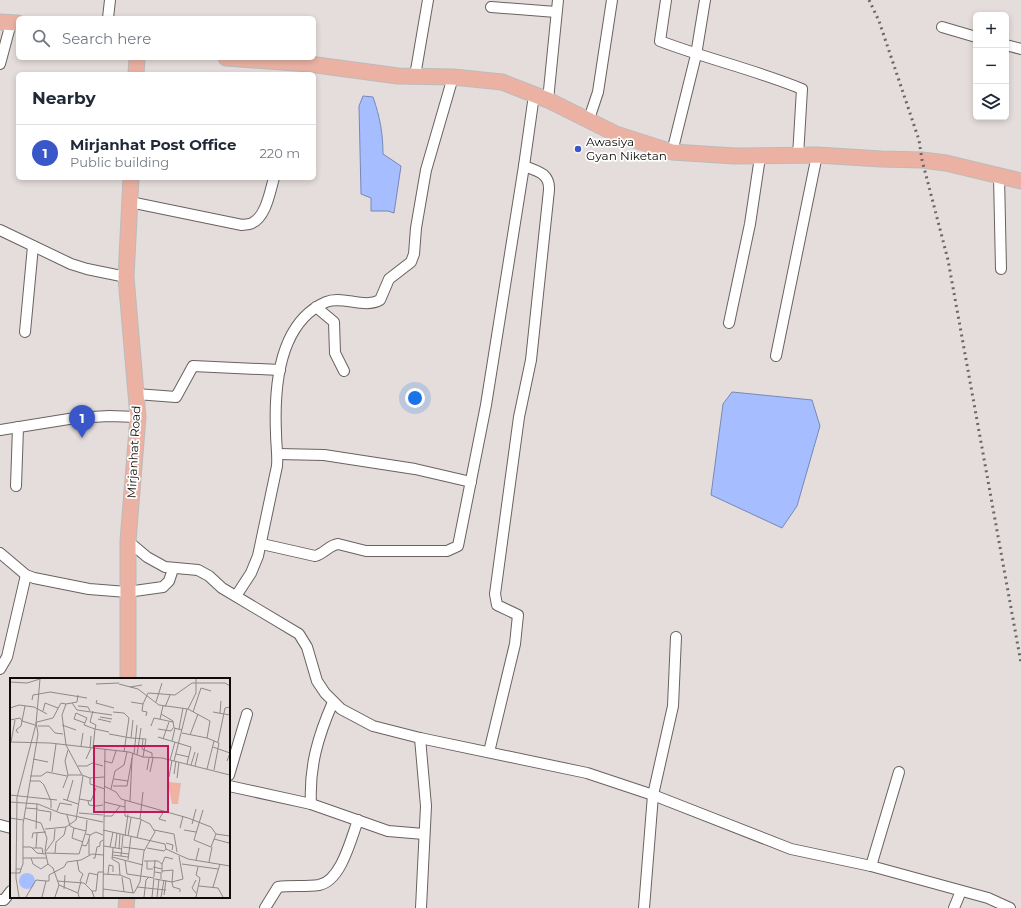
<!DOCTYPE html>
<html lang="en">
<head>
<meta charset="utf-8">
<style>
	:root { --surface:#fff; --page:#f2f2f3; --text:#1f2937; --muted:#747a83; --line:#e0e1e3; --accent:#3a57c9 }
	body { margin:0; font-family:Montserrat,sans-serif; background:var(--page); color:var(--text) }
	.controls { position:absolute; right:12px; top:12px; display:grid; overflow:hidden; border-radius:6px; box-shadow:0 2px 6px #0003 }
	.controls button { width:36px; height:36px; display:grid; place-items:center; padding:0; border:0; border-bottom:1px solid var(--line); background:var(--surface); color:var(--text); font:20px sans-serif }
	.you { position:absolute; left:415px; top:398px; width:14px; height:14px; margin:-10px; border:3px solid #fff; border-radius:50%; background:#1a73e8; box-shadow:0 0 0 6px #1a73e833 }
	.badge { display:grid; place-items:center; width:26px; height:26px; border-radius:50%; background:var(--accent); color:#fff; font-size:13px; font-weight:700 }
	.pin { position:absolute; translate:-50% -33px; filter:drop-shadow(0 1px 2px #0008) }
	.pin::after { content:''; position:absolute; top:21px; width:14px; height:12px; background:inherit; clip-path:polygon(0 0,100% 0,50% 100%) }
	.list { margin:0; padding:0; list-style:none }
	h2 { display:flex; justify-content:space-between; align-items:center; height:52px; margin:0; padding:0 16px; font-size:17px }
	h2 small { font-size:13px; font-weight:400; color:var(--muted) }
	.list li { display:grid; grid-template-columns:26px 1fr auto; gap:12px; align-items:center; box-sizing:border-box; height:56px; padding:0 16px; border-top:1px solid var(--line) }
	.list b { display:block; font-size:15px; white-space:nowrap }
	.list p { margin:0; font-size:13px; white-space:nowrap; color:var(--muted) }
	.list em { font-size:13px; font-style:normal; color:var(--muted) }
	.icon { flex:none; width:22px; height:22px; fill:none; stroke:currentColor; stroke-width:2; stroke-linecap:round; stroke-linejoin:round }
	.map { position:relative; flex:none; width:1021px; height:908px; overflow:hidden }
	.search { position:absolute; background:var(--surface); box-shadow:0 2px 6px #0003; left:16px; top:16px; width:300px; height:44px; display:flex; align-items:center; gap:10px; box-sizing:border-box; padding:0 14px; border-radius:6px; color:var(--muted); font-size:15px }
	.panel { position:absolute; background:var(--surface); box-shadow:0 2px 6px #0003; left:16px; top:72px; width:300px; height:108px; border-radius:6px }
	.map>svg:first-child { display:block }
	.water { fill:#a6beff; stroke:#7888b6 }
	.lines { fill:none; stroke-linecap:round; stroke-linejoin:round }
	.street-casing { stroke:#696261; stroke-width:12 }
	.primary-casing { stroke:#bbbbba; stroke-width:17 }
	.street { stroke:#fff; stroke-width:10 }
	.primary { stroke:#ebb2a4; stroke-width:15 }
	.rail { stroke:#6c6766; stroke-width:3; stroke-dasharray:2 4; stroke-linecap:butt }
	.poi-dot { fill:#3a57c9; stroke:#fff; stroke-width:1.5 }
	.labels { text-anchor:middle; stroke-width:3.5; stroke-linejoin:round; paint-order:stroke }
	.poi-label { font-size:12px; fill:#0d0b0a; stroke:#fff; text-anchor:start }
	.street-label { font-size:12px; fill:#0d0b0a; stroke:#fff }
	.inset-road { fill:none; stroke:#8e8987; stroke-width:1 }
	.view { fill:#c2185b; fill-opacity:0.15; stroke:#c2185b; stroke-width:2 }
	.inset-edge { fill:none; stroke:#0d0b0a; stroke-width:2 }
</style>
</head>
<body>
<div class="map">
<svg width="1021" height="908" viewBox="0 0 1021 908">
	<rect width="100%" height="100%" fill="#e4dddb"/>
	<g class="water">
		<path d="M 363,96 L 373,97 C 380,117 383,134 383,154 L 401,166 L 394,213 L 388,211 L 371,211 L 371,198 L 361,194 L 359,106 Z"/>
		<path d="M 732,392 L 812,400 L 820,426 L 797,506 L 782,528 L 711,495 L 723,404 Z"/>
	</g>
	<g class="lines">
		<g class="street-casing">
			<g id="street">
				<path d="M 666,0 L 660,41 C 707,59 756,70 802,89 L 798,156"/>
				<path d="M 491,7 L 556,12"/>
				<path d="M 108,18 L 110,0"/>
				<path d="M 942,27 L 976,37"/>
				<path d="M 1006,45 L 1021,49"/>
				<path d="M 0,64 L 11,23"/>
				<path d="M 415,76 L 428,0"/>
				<path d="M 548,100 L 558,0"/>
				<path d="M 588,122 L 598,92 L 612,0"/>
				<path d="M 672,152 L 696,55 L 705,0"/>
				<path d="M 999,176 L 1001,269"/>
				<path d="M 130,202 L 242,225 C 245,224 249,225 252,223 C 266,217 270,191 274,178"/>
				<path d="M 0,230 L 71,264 L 87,269 L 126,277"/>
				<path d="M 316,307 L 334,322 L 335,353 L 344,371"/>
				<path d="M 729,323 L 750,224 L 760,157"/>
				<path d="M 25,332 L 33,246"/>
				<path d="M 776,356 L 817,155"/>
				<path d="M 136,394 L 176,397 L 193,366 L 280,370"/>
				<path d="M 0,430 L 75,418 L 109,416 L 138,417"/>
				<path d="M 278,454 L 324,455 L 415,469 L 471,482"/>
				<path d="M 16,486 L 18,427"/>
				<path d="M 128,541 L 147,557 L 165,567 L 198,570 L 209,576 L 222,588 L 299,634 L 307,647 L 317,681 L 325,693 L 341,709 L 373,726 L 420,738 L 587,773 L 653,795 L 791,849 L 871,866 L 988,898 L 1010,908"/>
				<path d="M 262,544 L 315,556 C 324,554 329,545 338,544 L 366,551 L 447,551 L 458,546 L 486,405 L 524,166 L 534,95"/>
				<path d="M 0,553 L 26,575 L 34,578 L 89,589 L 127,592 L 163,587 L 169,581 L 173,569"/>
				<path d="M 236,596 L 251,573 L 258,556 L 277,466 C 278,455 276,444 276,433 C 274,387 278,323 326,302 C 342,295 364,309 380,300 L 389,279 L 411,262 L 414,254 L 416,228 L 426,170 L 453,77"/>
				<path d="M 0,669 L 7,657 L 26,575"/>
				<path d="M 420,738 L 426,806 L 421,908"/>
				<path d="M 489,752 L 515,644 L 518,615 L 497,605 L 495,594 L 519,417 L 531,360 L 549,190 C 550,173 537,171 524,166"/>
				<path d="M 229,775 L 247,714"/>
				<path d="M 229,786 L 311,804 L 388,831 L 424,834"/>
				<path d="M 311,804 C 309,767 318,736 333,702"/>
				<path d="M 0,825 L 11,828"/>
				<path d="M 871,866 L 899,772"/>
				<path d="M 0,900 L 4,900 L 11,891"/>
				<path d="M 265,908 L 278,887 C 291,885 305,887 319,885 C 341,881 351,839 358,820"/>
				<path d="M 644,908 L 653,795 L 673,706 L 676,637"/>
				<path d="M 954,908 L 961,891"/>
			</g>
		</g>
		<g class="primary-casing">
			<g id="primary">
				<path d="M 0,22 L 18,23"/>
				<path d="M 226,58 L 309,64 L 398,76 L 453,77 L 502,82 L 548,100 L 616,134 L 672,152 L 735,156 L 817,155 L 881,159 L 922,160 L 946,163 L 1021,181"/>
				<path d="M 136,74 L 137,58"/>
				<path d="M 128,679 L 128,541 L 138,417 L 126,277 L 131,178"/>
				<path d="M 126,908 L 127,897"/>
			</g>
		</g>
		<use href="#street" class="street"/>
		<use href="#primary" class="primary"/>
		<path class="rail" d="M 869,0 L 879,21 L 919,140 L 922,160 L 948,260 L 1021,663"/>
	</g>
	<circle class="poi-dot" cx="578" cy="149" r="4"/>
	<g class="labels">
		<g class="poi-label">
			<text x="586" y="146">Awasiya<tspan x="586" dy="14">Gyan Niketan</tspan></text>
		</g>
		<g class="street-label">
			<text transform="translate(134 452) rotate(-87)" y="4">Mirjanhat Road</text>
		</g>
	</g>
	<g transform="translate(10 678)">
		<rect width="220" height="220" fill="#e4dddb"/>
		<path d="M 158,104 L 171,105 L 168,126 L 162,126 Z" fill="#f0b2a3"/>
		<path d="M9 203a8 8 0 1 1 16 0a8 8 0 1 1-16 0Z" fill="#a6beff"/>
		<path class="inset-road" d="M 0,4 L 17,5 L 30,1M 86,6 L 109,5M 109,6 L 128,11 L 149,27 L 178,31 L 200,43 L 197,60 L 209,65 L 204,92M 120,9 L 132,7M 68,17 L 67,24 L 56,26 L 52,37 L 56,67 L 72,97 L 80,100 L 94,99M 22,22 L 23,17 L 40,14 L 77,20M 87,22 L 86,25 L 104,30M 121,24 L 133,26M 146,24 L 152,5M 62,25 L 67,32 L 102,37M 68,28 L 78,29 L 80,33M 155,29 L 160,17M 0,30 L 9,27 L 24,29 L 37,36M 178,31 L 186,15 L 186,1M 33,33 L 35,25 L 48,30M 83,33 L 80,44 L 86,47 L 85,51M 103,34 L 114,35 L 119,40 L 114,74M 183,34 L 191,10 L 201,13M 203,34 L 220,37M 66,35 L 77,40 L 74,47 L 85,51M 66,35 L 64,41 L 75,45M 210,35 L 211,23M 151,36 L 163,43 L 164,50 L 172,52M 136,38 L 137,34 L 132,33 L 133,26 L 138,15 L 165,17 L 182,5 L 215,5 L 220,8M 90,39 L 102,41M 88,41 L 101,44M 150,41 L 153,28M 0,42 L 10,40 L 12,43 L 25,47M 27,44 L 43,40 L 51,25 L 56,26M 52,47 L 66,52M 28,48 L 39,48 L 45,55 L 53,56M 141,48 L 144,40 L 163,44M 148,51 L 161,53 L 163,50M 169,51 L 173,30M 8,55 L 6,52 L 11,48 L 15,28M 172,55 L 197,60M 99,56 L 121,60 L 123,42M 180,57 L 188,36M 148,59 L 181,69 L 177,86M 121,60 L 136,61 L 133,79M 133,61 L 132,71 L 142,75 L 142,80M 153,61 L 159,44M 162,63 L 165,50M 0,64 L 40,65 L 119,74 L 133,79 L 152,80 L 220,97M 1,64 L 5,42M 208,64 L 215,30 L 220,29M 71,68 L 73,55M 203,69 L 220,75 L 217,83M 80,70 L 81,58M 83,70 L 85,51 L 99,54M 58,72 L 55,83 L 58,97M 124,76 L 127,47M 166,76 L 179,79M 127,77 L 131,50M 23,81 L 38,84M 76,81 L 81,70M 160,82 L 165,64M 94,83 L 102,85 L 106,73M 164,83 L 177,31M 181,87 L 185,74M 68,88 L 77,88 L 82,85 L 93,88M 185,88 L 188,75M 197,91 L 204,63M 137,92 L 139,80M 42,94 L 46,66M 140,94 L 143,80M 164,96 L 166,83M 20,98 L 31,98 L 37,94 L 57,98M 159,99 L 162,82M 80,100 L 80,106 L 95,111M 167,100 L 169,84M 104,101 L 118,103M 20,103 L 30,103 L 34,107 L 41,123 L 41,130M 94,108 L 106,114 L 111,121 L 178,140 L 201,149 L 206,156 L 220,158M 103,108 L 117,108 L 123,75M 53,110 L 58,97 L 72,97M 101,111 L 105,93 L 114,87 L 117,74M 0,117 L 47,122M 53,121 L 68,126M 69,121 L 81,123 L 86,110M 115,122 L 115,138 L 130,141M 57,123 L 63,102M 78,123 L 79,127 L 86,128 L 93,127M 120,123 L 122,80M 0,124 L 28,126 L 50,135 L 93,144M 94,124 L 115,129M 16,130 L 28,131M 28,132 L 41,134 L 40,143M 193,132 L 184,162 L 201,169 L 206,156M 47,133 L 50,125 L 62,127M 154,133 L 149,141 L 156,143M 69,135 L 93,137M 57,137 L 60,148 L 64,150 L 76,153 L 77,142M 94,138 L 102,138 L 110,128M 0,140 L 13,142M 14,140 L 31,145 L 37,160 L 35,173 L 38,186 L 43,190 L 49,207 L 68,215 L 69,219M 182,146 L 186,131M 64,150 L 62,160 L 73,164M 170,150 L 173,138M 26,151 L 27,126M 35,151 L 56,149 L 66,142 L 73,98M 93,152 L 155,166 L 156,171 L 178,181 L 220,188M 144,152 L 164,156 L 167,174M 174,152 L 186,154M 80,157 L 86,154 L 93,157M 115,158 L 118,136M 118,158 L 121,140M 22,160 L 23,155 L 36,154M 127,160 L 131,142M 204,161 L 219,165 L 220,162M 156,165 L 163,167 L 162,172M 72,167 L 76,168 L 78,164 L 80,157 L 76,156M 94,168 L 112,171M 13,169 L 21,169 L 27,175 L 35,176M 100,169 L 103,154M 113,169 L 135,172M 22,170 L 32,170 L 33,176M 26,170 L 27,155M 103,170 L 102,181 L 109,185 L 110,197 L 120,201 L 123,215M 105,170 L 107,155M 137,170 L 154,173 L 156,171M 109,171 L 110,156M 36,173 L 44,162 L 45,151M 103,174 L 119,176M 35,175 L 69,176 L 76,153M 45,175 L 46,164 L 54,157 L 56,149M 79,177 L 79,161M 103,177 L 118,179M 111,178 L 113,157M 102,179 L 133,187M 13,180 L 36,180M 21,180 L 23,186 L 31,191 L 38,186M 83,180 L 85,180 L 87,169 L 90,168 L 90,164 L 93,162M 67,182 L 69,193 L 73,196 L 70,203M 115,182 L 117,196 L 144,200 L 142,219M 118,182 L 121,158M 186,182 L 189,170M 134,183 L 148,183 L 152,186 L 152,191M 137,183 L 137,191 L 143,191M 199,184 L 202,169M 152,186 L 155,179 L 163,181M 172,186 L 208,191M 143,189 L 152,191 L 152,195M 6,191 L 11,191 L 13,186 L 13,146 L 28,56 L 26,44M 152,193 L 163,192 L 162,204M 145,194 L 151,195 L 151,201M 0,195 L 10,195 L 11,191M 93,196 L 110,197M 98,196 L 99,187 L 103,188 L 103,194M 112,199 L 114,214M 144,199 L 145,182M 145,201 L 162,204 L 163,209 L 170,211 L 170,214M 186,202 L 182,210 L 186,215M 36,203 L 39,203 L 39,197 L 54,189 L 57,184 L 71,182 L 82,176 L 93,177M 47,203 L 74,205 L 82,213 L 84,219M 162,204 L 173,201 L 169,178M 76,206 L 79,195 L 88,197M 189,208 L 208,210 L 213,219M 127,209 L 156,212M 203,209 L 210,186M 54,211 L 55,197M 93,211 L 124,215 L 130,204 L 134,173 L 145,154 L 140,146 L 130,141 L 133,114M 82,213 L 86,213 L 88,194 L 93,194M 68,215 L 71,203M 154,217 L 156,202M 9,219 L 6,200 L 7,119 L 26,46 L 30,1M 16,219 L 26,202 L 36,203 L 32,219M 45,219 L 49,207M 93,219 L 95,71M 134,219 L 136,202 L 139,199M 147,219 L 149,201M 151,219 L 154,202M 186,219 L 190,200 L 186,197 L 188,189"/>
		<path class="view" d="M 84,68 L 158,68 L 158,134 L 84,134 Z"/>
		<rect width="220" height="220" class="inset-edge"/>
	</g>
</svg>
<div class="controls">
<button>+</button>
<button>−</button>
<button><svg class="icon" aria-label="layers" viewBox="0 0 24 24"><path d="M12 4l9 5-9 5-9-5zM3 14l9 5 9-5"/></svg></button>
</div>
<div class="you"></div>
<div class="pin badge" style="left:82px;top:438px">1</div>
<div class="search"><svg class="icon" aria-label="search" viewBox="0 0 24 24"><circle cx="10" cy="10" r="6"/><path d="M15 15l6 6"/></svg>Search here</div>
<section class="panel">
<h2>Nearby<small></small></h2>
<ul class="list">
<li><span class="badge">1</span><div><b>Mirjanhat Post Office</b><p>Public building</p></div><em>220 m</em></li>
</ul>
</section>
</div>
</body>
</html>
